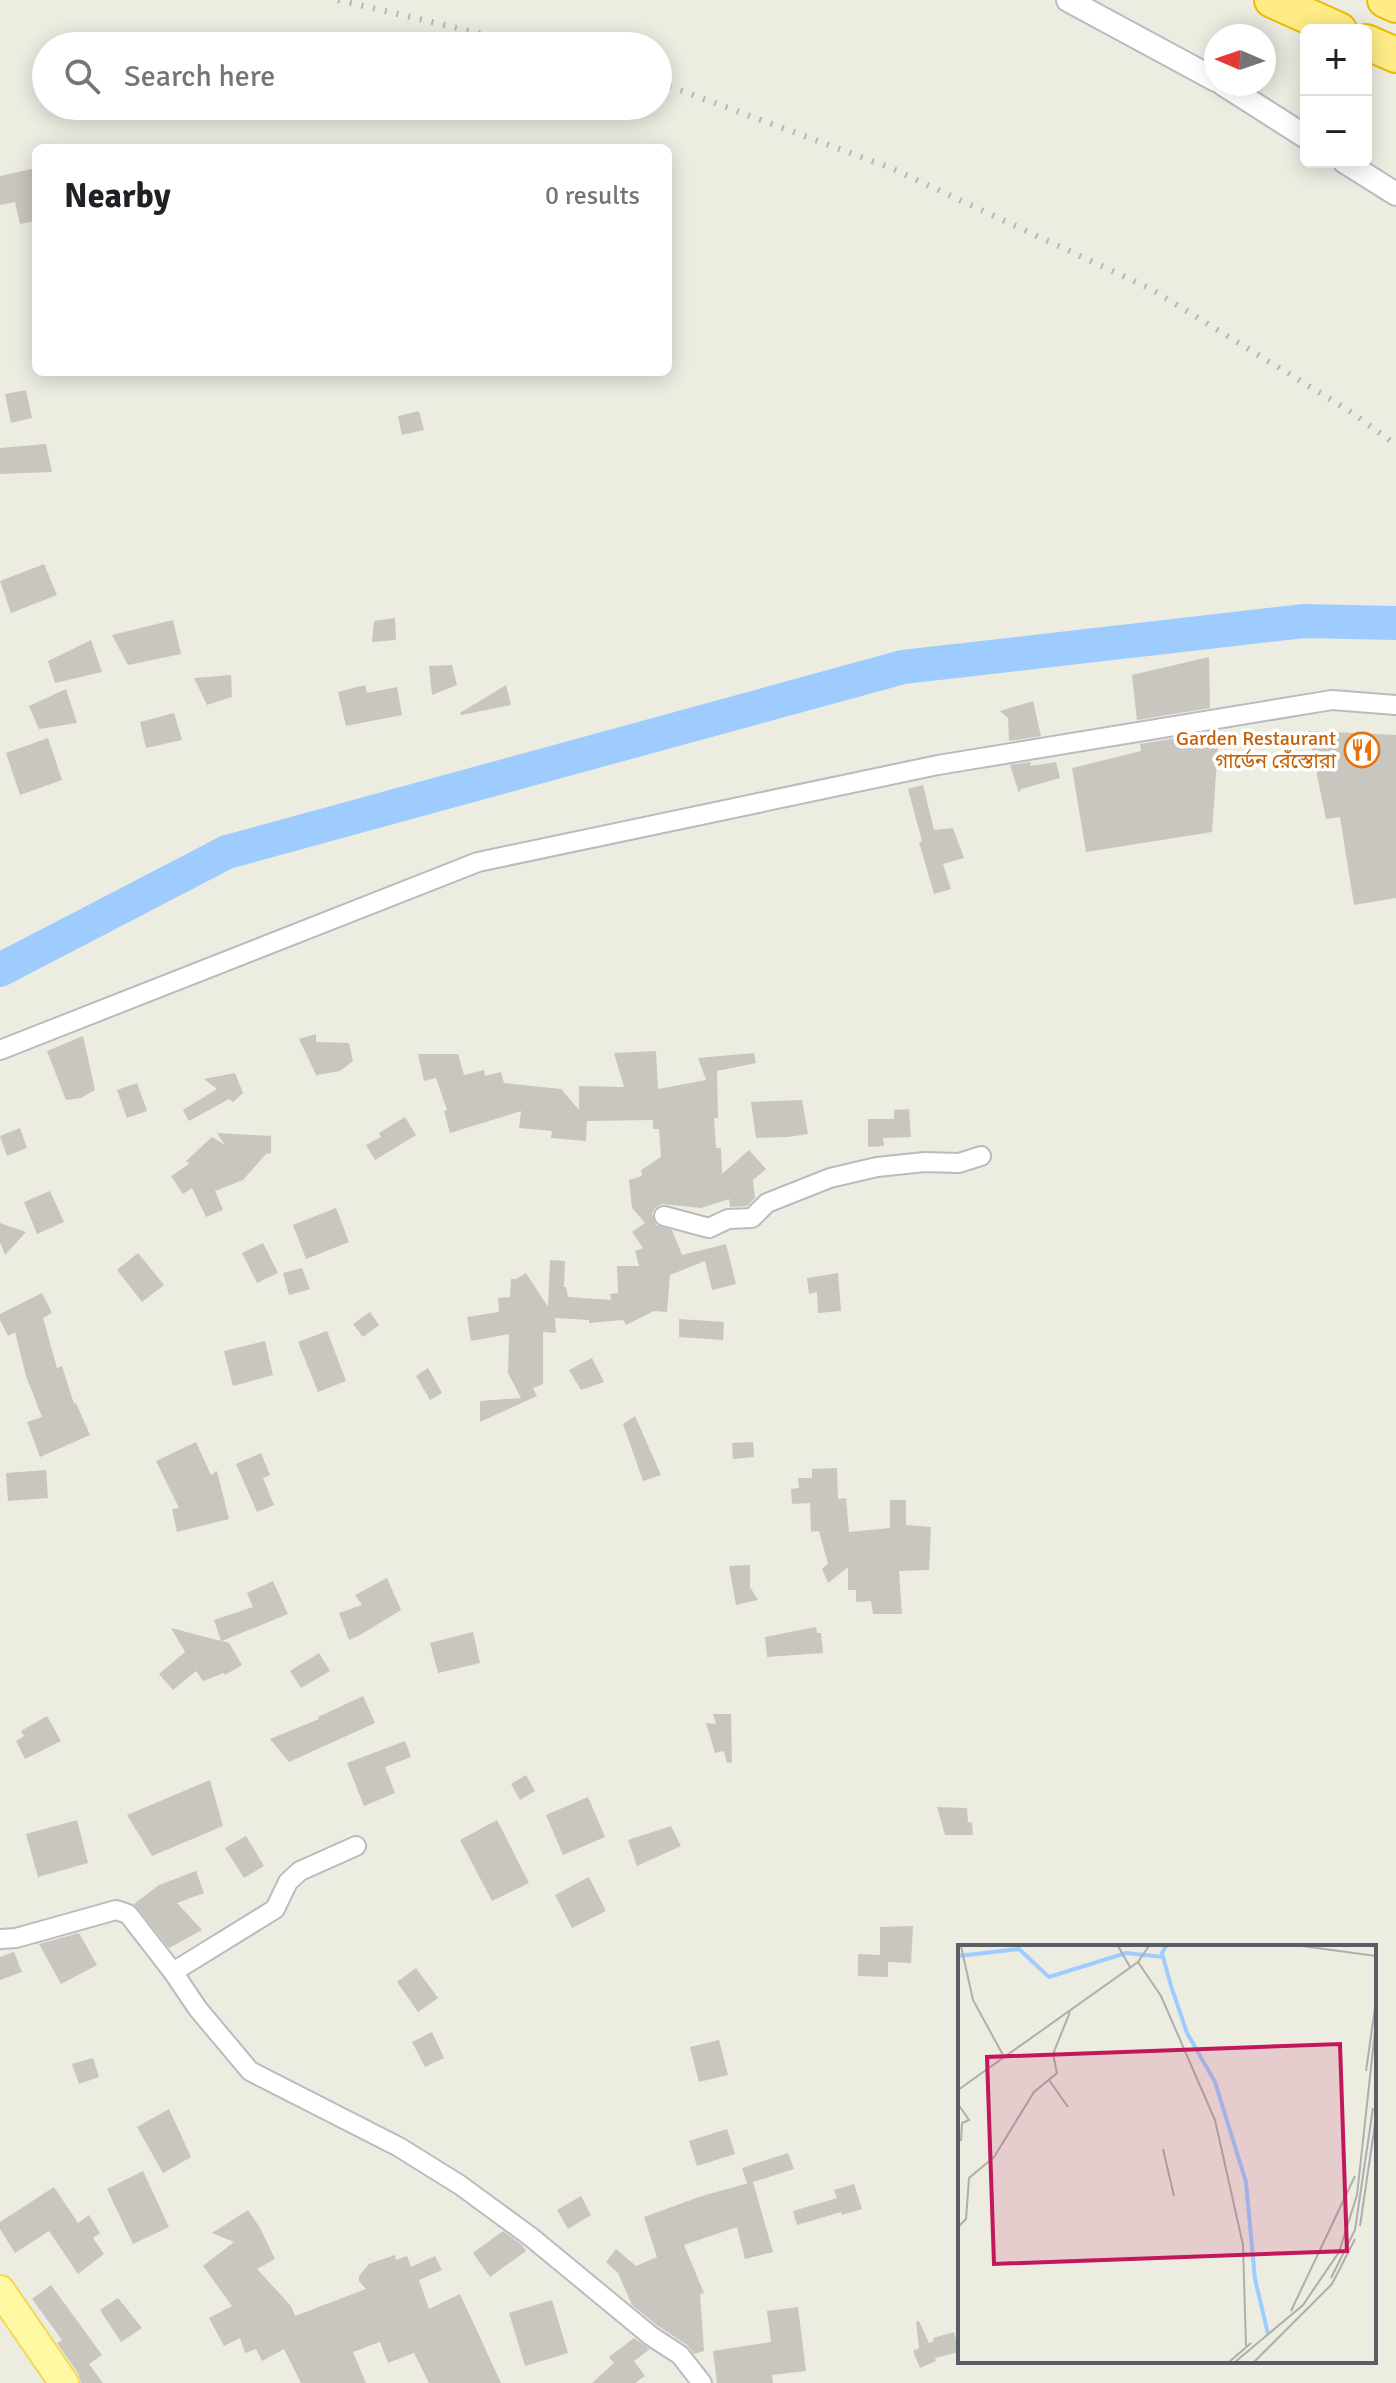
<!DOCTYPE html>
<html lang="en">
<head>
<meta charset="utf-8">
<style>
	:root { --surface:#fff; --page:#f2f2f2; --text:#202124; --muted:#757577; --line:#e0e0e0 }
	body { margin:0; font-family:Signika,"Noto Sans Bengali",sans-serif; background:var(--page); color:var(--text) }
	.controls { position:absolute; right:24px; top:24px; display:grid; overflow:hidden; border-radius:12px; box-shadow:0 4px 20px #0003 }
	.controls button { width:72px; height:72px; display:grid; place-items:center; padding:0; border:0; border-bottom:2px solid var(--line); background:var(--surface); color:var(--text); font:40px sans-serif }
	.compass { position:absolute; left:1204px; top:24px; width:72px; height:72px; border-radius:50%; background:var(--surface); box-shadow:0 4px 20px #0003; rotate:272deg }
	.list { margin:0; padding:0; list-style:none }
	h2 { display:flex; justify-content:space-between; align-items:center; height:104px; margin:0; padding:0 32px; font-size:34px }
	h2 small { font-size:26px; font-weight:400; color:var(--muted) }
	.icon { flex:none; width:44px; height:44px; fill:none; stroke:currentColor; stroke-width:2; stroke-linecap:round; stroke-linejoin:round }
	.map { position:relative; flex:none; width:1396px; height:2383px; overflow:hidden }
	.search { position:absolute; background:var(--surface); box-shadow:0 4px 20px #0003; left:32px; top:32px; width:640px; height:88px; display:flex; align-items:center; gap:20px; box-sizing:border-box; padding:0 28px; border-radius:44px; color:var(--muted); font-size:30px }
	.panel { position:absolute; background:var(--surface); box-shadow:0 4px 20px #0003; left:32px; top:144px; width:640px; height:232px; border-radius:12px }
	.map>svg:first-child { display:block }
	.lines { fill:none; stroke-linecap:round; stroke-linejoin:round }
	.river { stroke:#9fccff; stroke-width:34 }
	.building { fill:#c8c6be }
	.minor-casing { stroke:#b9bbc1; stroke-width:22 }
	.tertiary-casing { stroke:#b9bbc1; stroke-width:26 }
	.primary-casing { stroke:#f5d753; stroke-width:32 }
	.motorway-casing { stroke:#eb0; stroke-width:38 }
	.minor { stroke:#fff; stroke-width:18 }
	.tertiary { stroke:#fff; stroke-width:22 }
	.primary { stroke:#fff9a4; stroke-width:28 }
	.motorway { stroke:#ffec86; stroke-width:34 }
	.rail { stroke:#b5b6b6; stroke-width:6; stroke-dasharray:2 10; stroke-linecap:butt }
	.labels { text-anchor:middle; stroke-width:7; stroke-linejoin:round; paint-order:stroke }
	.food-label { font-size:20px; fill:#c56008; stroke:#fff; text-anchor:end }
	.inset-river { fill:none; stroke:#9fccff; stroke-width:4 }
	.inset-road { fill:none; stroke:#aeafab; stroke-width:2 }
	.view { fill:#c2185b; fill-opacity:0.15; stroke:#c2185b; stroke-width:4 }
	.inset-edge { fill:none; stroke:#5a5d63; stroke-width:4 }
</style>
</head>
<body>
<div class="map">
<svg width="1396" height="2383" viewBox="0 0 1396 2383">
	<rect width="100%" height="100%" fill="#edece1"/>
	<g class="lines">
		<path class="river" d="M 0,970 L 227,852 L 903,667 L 1304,621 L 1396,623"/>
	</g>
	<g class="building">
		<path d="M 36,168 L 36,221 L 20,224 L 15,202 L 0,205 L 0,176 Z"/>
		<path d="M 26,390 L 32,418 L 11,423 L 5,394 Z"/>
		<path d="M 419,411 L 424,430 L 402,435 L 398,416 Z"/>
		<path d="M 46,444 L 52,472 L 0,474 L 0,448 Z"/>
		<path d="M 44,564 L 57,595 L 11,613 L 0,581 Z"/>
		<path d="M 395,618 L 396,640 L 372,642 L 374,621 Z"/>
		<path d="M 173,620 L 181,654 L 128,665 L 112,635 Z"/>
		<path d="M 91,640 L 102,672 L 55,683 L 48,661 Z"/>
		<path d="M 1209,657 L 1210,708 L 1137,720 L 1132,675 Z"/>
		<path d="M 452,665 L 457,685 L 432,695 L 429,666 Z"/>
		<path d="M 231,675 L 232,697 L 207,705 L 194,678 Z"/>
		<path d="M 365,685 L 367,693 L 397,687 L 402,715 L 346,726 L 338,692 Z"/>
		<path d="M 506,685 L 511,705 L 461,715 L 460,713 Z"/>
		<path d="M 66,689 L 77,723 L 39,729 L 29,706 Z"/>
		<path d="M 1033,701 L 1041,736 L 1009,741 L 1008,718 L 1000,711 Z"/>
		<path d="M 174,713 L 182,740 L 146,748 L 140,722 Z"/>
		<path d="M 1219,731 L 1212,832 L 1086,852 L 1072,768 L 1141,751 L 1140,744 Z"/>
		<path d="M 1308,731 L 1396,735 L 1396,898 L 1354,905 L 1340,817 L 1326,819 Z"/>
		<path d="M 48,738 L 62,780 L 20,795 L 6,753 Z"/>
		<path d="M 1031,762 L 1030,766 L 1056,762 L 1060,778 L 1021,789 L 1019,793 L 1010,765 Z"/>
		<path d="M 923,785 L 934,830 L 953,828 L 964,858 L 943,864 L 951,889 L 934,894 L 919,842 L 922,841 L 908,789 Z"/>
		<path d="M 316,1034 L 316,1042 L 349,1043 L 353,1061 L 340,1071 L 317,1075 L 317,1077 L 299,1039 Z"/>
		<path d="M 83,1036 L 95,1090 L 81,1098 L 66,1100 L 47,1051 Z"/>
		<path d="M 656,1051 L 658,1089 L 706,1080 L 698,1058 L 754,1053 L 756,1063 L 717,1071 L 718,1118 L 714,1118 L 716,1148 L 721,1148 L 722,1174 L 749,1150 L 766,1169 L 753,1180 L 755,1198 L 747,1206 L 730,1207 L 729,1199 L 701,1208 L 662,1204 L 655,1208 L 652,1214 L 656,1225 L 672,1230 L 682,1255 L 726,1244 L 736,1284 L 712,1290 L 705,1261 L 670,1275 L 667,1312 L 654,1311 L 626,1325 L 623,1320 L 589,1323 L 589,1320 L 555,1318 L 556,1333 L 543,1332 L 543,1384 L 533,1388 L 537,1396 L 480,1422 L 480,1401 L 521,1398 L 508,1373 L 509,1334 L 471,1341 L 467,1317 L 499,1312 L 498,1298 L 510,1297 L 511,1279 L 516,1279 L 526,1273 L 548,1307 L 550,1260 L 565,1261 L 564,1287 L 566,1287 L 568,1297 L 611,1300 L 610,1294 L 618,1293 L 617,1266 L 639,1266 L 635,1251 L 643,1248 L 632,1232 L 645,1223 L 632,1208 L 629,1180 L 642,1176 L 641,1170 L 661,1157 L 659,1129 L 653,1129 L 653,1120 L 587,1121 L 586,1141 L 551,1138 L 552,1131 L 519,1128 L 521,1111 L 450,1133 L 444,1111 L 447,1110 L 436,1078 L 424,1081 L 418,1054 L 458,1054 L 464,1075 L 484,1070 L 485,1076 L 501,1072 L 504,1083 L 561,1089 L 579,1110 L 579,1086 L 624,1087 L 614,1053 Z"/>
		<path d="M 235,1073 L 243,1093 L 233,1102 L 229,1099 L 189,1121 L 183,1110 L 217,1089 L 204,1079 Z"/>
		<path d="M 137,1083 L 147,1111 L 127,1118 L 117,1090 Z"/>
		<path d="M 802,1100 L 808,1134 L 788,1137 L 756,1138 L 751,1102 Z"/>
		<path d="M 909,1109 L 911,1137 L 883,1138 L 884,1146 L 868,1147 L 868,1119 L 894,1119 L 894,1110 Z"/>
		<path d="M 405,1117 L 416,1135 L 375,1160 L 366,1145 L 381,1137 L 379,1133 Z"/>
		<path d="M 20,1128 L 27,1148 L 7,1156 L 0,1136 Z"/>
		<path d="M 217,1133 L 271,1136 L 271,1153 L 266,1154 L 243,1180 L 215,1191 L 223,1210 L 206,1217 L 192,1188 L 183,1194 L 171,1176 L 189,1164 L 186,1161 L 212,1137 L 225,1145 Z"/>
		<path d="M 50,1191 L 64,1222 L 37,1234 L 24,1202 Z"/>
		<path d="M 336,1208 L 349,1242 L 306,1259 L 293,1225 Z"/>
		<path d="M 0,1223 L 26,1232 L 5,1255 L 0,1242 Z"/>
		<path d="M 263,1243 L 278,1273 L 257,1283 L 242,1253 Z"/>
		<path d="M 138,1253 L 164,1285 L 142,1302 L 117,1270 Z"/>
		<path d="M 302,1268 L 310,1289 L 289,1295 L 283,1273 Z"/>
		<path d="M 838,1273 L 841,1311 L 818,1313 L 817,1292 L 809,1294 L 807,1278 Z"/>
		<path d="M 42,1293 L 52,1313 L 43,1318 L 57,1368 L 62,1366 L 74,1404 L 76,1403 L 90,1435 L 40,1457 L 27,1422 L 42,1417 L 26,1376 L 15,1332 L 8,1336 L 0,1320 L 0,1314 Z"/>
		<path d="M 370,1312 L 379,1325 L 363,1337 L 353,1324 Z"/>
		<path d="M 679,1319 L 724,1322 L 723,1340 L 679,1337 Z"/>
		<path d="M 327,1331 L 346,1381 L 318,1392 L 298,1342 Z"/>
		<path d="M 265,1341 L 273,1375 L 233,1386 L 224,1351 Z"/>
		<path d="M 592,1358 L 604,1382 L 581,1390 L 569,1370 Z"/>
		<path d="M 428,1368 L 442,1393 L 430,1400 L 416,1376 Z"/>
		<path d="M 635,1416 L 661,1475 L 643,1481 L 623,1424 Z"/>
		<path d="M 196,1442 L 211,1475 L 217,1471 L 229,1519 L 177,1532 L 172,1509 L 179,1508 L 156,1461 Z"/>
		<path d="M 753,1442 L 754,1457 L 733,1459 L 732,1443 Z"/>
		<path d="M 261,1453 L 270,1475 L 263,1478 L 274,1505 L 257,1512 L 236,1464 Z"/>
		<path d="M 837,1468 L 838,1499 L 846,1498 L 849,1532 L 890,1528 L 890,1500 L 906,1500 L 906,1525 L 931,1527 L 929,1570 L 899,1571 L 902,1614 L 873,1614 L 871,1601 L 856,1602 L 856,1590 L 848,1590 L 848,1567 L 828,1583 L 822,1569 L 828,1564 L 819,1531 L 811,1532 L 810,1503 L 792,1504 L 791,1489 L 799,1488 L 798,1478 L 812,1478 L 812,1469 Z"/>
		<path d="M 46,1470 L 48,1498 L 8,1501 L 6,1473 Z"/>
		<path d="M 750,1565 L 750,1587 L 758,1600 L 736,1605 L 729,1566 Z"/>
		<path d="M 387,1578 L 401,1610 L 360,1635 L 349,1640 L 339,1613 L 362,1605 L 355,1595 Z"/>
		<path d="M 273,1581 L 288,1614 L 222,1641 L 229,1643 L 242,1665 L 225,1675 L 224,1673 L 203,1681 L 196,1671 L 173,1690 L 159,1674 L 185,1652 L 171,1628 L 221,1641 L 214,1620 L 253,1607 L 247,1593 Z"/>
		<path d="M 816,1627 L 817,1633 L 821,1633 L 823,1653 L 767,1657 L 765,1637 Z"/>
		<path d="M 473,1632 L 480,1663 L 438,1673 L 430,1643 Z"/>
		<path d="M 319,1653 L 330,1671 L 301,1688 L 290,1671 Z"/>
		<path d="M 363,1696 L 375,1723 L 289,1762 L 270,1739 L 319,1719 L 318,1717 Z"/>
		<path d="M 713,1714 L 731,1714 L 732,1762 L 727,1763 L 724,1751 L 715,1753 L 706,1723 L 716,1724 Z"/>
		<path d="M 47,1716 L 61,1741 L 25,1759 L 16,1741 L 24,1736 L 21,1731 Z"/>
		<path d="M 405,1741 L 411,1757 L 385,1767 L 395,1793 L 364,1806 L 347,1763 Z"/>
		<path d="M 526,1775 L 535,1791 L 520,1800 L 511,1784 Z"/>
		<path d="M 210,1780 L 223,1826 L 152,1856 L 127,1815 Z"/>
		<path d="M 588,1797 L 605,1837 L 563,1855 L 546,1815 Z"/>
		<path d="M 937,1807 L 967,1808 L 968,1822 L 972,1823 L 973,1835 L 945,1835 Z"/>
		<path d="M 77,1820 L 88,1863 L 38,1877 L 26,1834 Z"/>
		<path d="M 497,1820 L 529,1883 L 492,1901 L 460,1840 Z"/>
		<path d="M 671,1826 L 681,1846 L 637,1866 L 628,1840 Z"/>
		<path d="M 246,1836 L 264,1866 L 244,1878 L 225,1848 Z"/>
		<path d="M 196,1871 L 204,1893 L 177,1903 L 202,1930 L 169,1948 L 134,1904 L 159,1885 Z"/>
		<path d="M 589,1877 L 606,1911 L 572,1928 L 555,1895 Z"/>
		<path d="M 913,1926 L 911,1963 L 888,1962 L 888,1977 L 858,1976 L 858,1954 L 880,1955 L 880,1927 Z"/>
		<path d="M 79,1933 L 97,1965 L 61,1984 L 39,1944 Z"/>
		<path d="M 14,1952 L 22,1972 L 0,1980 L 0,1957 Z"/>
		<path d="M 416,1968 L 438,1998 L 418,2012 L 397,1982 Z"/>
		<path d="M 432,2032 L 444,2058 L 425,2067 L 412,2042 Z"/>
		<path d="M 719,2040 L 728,2075 L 699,2082 L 690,2047 Z"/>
		<path d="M 93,2058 L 99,2077 L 79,2084 L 72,2064 Z"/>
		<path d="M 169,2109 L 191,2157 L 163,2173 L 137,2127 Z"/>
		<path d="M 727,2129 L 735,2154 L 697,2166 L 689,2141 Z"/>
		<path d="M 788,2153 L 794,2169 L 747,2184 L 742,2168 Z"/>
		<path d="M 143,2171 L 169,2227 L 133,2244 L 107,2189 Z"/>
		<path d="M 753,2182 L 773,2252 L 745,2259 L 737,2227 L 684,2245 L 704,2293 L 700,2294 L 704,2351 L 694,2354 L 687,2345 L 658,2326 L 632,2305 L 618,2273 L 606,2262 L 616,2249 L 636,2266 L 657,2257 L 644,2217 L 702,2196 Z"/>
		<path d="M 854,2184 L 862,2209 L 842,2215 L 841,2212 L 797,2225 L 793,2211 L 837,2198 L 834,2190 Z"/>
		<path d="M 54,2187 L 78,2223 L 89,2215 L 100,2233 L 93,2238 L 104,2254 L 78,2274 L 49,2231 L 15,2253 L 0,2229 L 0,2222 Z"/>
		<path d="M 581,2196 L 591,2215 L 568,2229 L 557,2210 Z"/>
		<path d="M 248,2210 L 260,2228 L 275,2259 L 257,2269 L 291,2306 L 295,2316 L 366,2289 L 359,2281 L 359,2276 L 369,2264 L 395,2255 L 396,2260 L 407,2256 L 411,2267 L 435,2256 L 442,2270 L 419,2280 L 429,2309 L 460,2294 L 501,2383 L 429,2383 L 414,2353 L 388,2363 L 380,2342 L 353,2352 L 366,2383 L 301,2383 L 284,2349 L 262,2361 L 256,2349 L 245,2353 L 240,2338 L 224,2346 L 209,2318 L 232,2306 L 203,2266 L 234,2242 L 212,2233 Z"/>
		<path d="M 503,2231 L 522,2245 L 526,2251 L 490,2277 L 473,2253 Z"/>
		<path d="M 51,2285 L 102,2355 L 89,2364 L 103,2383 L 81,2383 L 78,2373 L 57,2343 L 62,2340 L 32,2299 Z"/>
		<path d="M 118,2298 L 142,2328 L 121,2342 L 100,2310 Z"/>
		<path d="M 552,2300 L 568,2353 L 525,2366 L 509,2313 Z"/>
		<path d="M 798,2307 L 806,2371 L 772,2375 L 773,2383 L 717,2383 L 713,2351 L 771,2342 L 767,2311 Z"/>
		<path d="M 919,2321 L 929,2343 L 934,2341 L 933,2338 L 954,2332 L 959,2352 L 935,2358 L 936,2361 L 920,2368 L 913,2351 L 919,2348 L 916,2322 Z"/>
		<path d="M 634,2338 L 650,2349 L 634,2361 L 645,2376 L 635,2383 L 592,2383 L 614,2363 L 609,2357 Z"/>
	</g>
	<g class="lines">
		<g class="minor-casing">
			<g id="minor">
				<path d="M 0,1050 L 478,862 L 938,765 L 1332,700 L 1396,705"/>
				<path d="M 664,1216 L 709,1228 L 728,1219 L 752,1218 L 767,1203 L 830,1178 L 877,1167 L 925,1162 L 959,1163 L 981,1156"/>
				<path d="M 0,1939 L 16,1938 L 116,1910 L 128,1914 L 173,1972 L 198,2009 L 250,2071 L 399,2147 L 460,2185 L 531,2237 L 651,2336 L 680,2355 L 702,2383"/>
				<path d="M 173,1972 L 275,1909 L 288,1882 L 300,1871 L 356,1846"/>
			</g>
		</g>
		<g class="tertiary-casing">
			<g id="tertiary">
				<path d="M 1068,0 L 1216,80"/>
				<path d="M 1223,84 L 1306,137"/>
				<path d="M 1345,162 L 1396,194"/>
			</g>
		</g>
		<g class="primary-casing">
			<path id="primary" d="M 0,2290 L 64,2383"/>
		</g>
		<g class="motorway-casing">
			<g id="motorway">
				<path d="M 1272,0 L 1339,30"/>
				<path d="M 1385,0 L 1396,5"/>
				<path d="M 1366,42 L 1396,55"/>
			</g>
		</g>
		<use href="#minor" class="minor"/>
		<use href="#tertiary" class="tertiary"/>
		<use href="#primary" class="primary"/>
		<use href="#motorway" class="motorway"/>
		<g class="rail">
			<path d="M 338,0 L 534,46"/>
			<path d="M 658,82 L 891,168 L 1151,289 L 1351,412 L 1396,445"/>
		</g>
	</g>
	<defs>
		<g id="restaurant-ring" transform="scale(1.8)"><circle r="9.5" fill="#fff" stroke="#e8710a" stroke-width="1.5"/><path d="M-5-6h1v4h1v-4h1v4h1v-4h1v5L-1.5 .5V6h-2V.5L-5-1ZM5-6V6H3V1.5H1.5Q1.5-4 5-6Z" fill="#e8710a"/></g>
	</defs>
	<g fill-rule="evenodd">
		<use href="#restaurant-ring" x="1362" y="750"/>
	</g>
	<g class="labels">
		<g class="food-label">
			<text x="1336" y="745">Garden Restaurant<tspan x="1336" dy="23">গার্ডেন রেঁস্তোরা</tspan></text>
		</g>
	</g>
	<g transform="translate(958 1945)">
		<rect width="418" height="418" fill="#edece1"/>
		<path class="inset-river" d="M 208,1 L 204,8 L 213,41 L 229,88 L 257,137 L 288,237 L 297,334 L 310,389M 0,11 L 61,4 L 91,32 L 168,8 L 205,12"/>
		<path class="inset-road" d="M 3,1 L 15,55 L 45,110M 160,1 L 172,22M 344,1 L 418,11M 180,17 L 203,51 L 257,175 L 285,300 L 288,401M 408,126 L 418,56M 91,135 L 110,162M 0,145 L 180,17 L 191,1M 0,159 L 11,175 L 4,178 L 3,196M 205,204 L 216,251M 402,281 L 418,172M 0,282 L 8,274 L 11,233 L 36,212 L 76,147 L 99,128 L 95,109 L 112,67M 373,333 L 397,285 L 415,163M 333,366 L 397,231M 271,417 L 293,398M 277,417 L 345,360 L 381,307 L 399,250 L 418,77M 296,417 L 374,339 L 397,294"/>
		<path class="view" d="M 382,99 L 389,306 L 36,319 L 29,112 Z"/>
		<rect width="418" height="418" class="inset-edge"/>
	</g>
</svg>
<div class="controls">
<button>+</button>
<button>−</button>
</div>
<svg class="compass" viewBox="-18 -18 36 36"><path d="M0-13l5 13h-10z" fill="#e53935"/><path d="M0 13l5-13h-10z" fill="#757577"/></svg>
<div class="search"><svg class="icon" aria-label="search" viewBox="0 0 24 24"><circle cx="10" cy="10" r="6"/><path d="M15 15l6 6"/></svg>Search here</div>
<section class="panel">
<h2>Nearby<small>0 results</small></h2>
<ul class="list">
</ul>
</section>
</div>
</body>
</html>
